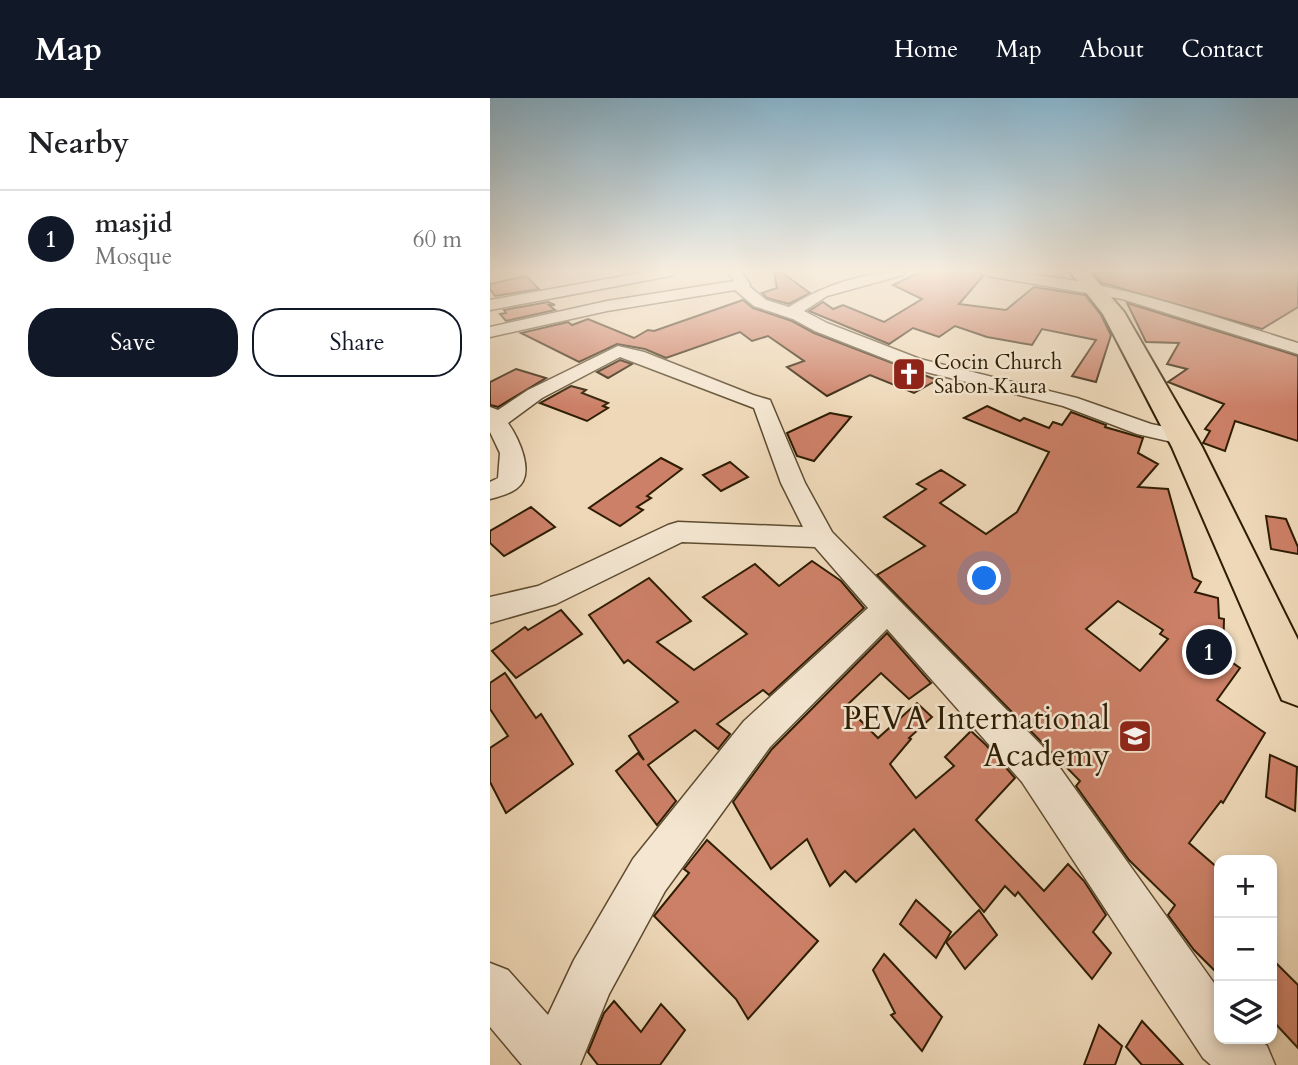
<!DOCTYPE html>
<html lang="en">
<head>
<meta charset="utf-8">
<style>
	:root { --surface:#fff; --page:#f6f6f6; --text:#202124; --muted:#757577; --line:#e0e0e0; --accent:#111827 }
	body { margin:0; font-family:Cardo,serif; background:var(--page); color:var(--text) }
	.controls { position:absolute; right:21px; bottom:21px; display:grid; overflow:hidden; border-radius:14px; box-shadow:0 4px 10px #0003 }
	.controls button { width:63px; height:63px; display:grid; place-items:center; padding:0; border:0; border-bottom:2px solid var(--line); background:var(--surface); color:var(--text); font:35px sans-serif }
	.you { position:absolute; left:495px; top:481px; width:24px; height:24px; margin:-18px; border:5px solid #fff; border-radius:50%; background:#1a73e8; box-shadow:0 0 0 10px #1a73e833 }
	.badge { display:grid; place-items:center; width:46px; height:46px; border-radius:50%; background:var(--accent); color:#fff; font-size:23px; font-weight:700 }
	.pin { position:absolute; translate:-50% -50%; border:4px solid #fff; box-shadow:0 2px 7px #0006 }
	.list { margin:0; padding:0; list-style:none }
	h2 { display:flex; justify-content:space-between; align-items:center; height:91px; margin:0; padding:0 28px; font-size:30px }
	h2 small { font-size:23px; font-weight:400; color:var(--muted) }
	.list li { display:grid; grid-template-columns:46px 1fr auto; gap:21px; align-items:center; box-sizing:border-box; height:98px; padding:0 28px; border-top:2px solid var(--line) }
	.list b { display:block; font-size:26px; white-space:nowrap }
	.list p { margin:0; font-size:23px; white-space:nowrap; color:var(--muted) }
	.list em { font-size:23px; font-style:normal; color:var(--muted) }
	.actions { display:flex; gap:14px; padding:21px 28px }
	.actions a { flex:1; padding:16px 0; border:2px solid var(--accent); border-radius:28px; text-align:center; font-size:24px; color:var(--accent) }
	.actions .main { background:var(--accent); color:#fff }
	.icon { flex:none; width:38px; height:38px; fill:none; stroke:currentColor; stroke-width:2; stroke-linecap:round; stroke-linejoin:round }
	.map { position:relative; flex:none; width:808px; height:967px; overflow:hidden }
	header { display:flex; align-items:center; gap:42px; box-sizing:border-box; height:98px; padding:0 35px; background:var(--accent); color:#fff }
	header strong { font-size:33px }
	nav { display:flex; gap:38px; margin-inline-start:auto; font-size:24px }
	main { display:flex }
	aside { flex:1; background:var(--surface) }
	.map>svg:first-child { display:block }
	.building { fill:#cc8067; stroke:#2e1d03; stroke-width:2; fill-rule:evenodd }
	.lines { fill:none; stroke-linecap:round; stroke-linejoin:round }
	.minor-casing { stroke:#5e4c30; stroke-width:3 }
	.major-casing { stroke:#2e1d03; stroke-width:4 }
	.minor { fill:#f4e6d1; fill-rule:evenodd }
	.major { fill:#eed8b8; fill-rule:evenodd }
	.labels { text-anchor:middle; stroke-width:5; stroke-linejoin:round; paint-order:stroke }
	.far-poi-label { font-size:21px; fill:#2e1d03; stroke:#f4e6d1; text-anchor:start }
	.near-poi-label { font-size:32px; fill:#2e1d03; stroke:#f4e6d1; text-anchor:end }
</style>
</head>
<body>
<header>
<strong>Map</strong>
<nav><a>Home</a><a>Map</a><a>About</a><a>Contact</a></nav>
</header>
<main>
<aside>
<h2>Nearby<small></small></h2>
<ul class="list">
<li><span class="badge">1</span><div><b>masjid</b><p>Mosque</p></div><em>60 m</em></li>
</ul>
<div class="actions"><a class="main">Save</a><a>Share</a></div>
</aside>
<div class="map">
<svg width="808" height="967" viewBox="0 0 808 967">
	<rect width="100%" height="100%" fill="#eed8b8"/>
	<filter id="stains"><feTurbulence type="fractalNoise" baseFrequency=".00286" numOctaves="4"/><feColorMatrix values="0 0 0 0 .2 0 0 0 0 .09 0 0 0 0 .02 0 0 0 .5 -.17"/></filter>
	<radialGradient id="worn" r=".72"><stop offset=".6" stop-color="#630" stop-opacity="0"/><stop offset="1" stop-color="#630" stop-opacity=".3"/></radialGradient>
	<g class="building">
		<path d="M 284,174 L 291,174 L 320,195 L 299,206 L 277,200 L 272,195 L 287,190 Z"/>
		<path d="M 430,174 L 489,174 L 493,178 L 469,206 L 516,212 L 544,189 L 595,197 L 611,217 L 621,237 L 606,284 L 582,278 L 606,242 L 552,231 L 542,247 L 497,239 L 465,228 L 449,239 L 423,230 L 399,246 L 319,213 L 333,204 L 343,211 L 353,207 L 394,224 L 432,201 L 403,187 Z"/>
		<path d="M 603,174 L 808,174 L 808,209 L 772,231 L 612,185 Z"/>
		<path d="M 36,178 L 49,191 L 5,198 L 0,191 L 0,186 Z"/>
		<path d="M 253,202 L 263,210 L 302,223 L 324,235 L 447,282 L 424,295 L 380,277 L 337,298 L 297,269 L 314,263 L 278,238 L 262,243 L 250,234 L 176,260 L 155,251 L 127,246 L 89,264 L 31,235 L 78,224 L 82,227 L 98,221 L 144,240 L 158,232 L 164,233 Z"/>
		<path d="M 58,204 L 65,207 L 59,207 L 65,212 L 16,223 L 10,216 L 16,215 L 14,212 Z"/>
		<path d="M 637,205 L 808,258 L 808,343 L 745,323 L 735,353 L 713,345 L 720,333 L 715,331 L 734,306 L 678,284 L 697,271 L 677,266 L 689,245 L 656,244 Z"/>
		<path d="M 130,262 L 142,266 L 118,280 L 107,274 Z"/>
		<path d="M 26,271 L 56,280 L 8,309 L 0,307 L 0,284 Z"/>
		<path d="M 81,288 L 96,292 L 92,295 L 118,305 L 113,308 L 118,310 L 97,323 L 50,305 Z"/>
		<path d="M 497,308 L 530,323 L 534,320 L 559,330 L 563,324 L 572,327 L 581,314 L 616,327 L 615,329 L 653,340 L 648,355 L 668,366 L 648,389 L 678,391 L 703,480 L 711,484 L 705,494 L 728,500 L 729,520 L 734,521 L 733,558 L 750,570 L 727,602 L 775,635 L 733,705 L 731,703 L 699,745 L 729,771 L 729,877 L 704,852 L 678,817 L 685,807 L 639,762 L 586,688 L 590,683 L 387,477 L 435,448 L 394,419 L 436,391 L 427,386 L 451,372 L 475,387 L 450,405 L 496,436 L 527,414 L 559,354 L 474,320 ZM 628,503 L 673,532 L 670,536 L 678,541 L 650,573 L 596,531 Z"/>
		<path d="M 340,315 L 361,319 L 324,363 L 307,358 L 297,335 Z"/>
		<path d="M 171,360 L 192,371 L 157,398 L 161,400 L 147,409 L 153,412 L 130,428 L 99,410 Z"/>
		<path d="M 240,364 L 258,379 L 231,393 L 213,377 Z"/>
		<path d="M 41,409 L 65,429 L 14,458 L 0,445 L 0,433 Z"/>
		<path d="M 776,418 L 796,421 L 808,449 L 808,456 L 781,451 Z"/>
		<path d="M 322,463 L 351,483 L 374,510 L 279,597 L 273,592 L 227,626 L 240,636 L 228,651 L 205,632 L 158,667 L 186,703 L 167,727 L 126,673 L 148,655 L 154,662 L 139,638 L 188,604 L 138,562 L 134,565 L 99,517 L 159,480 L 201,523 L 167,544 L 204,572 L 257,536 L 213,499 L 265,466 L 289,488 Z"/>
		<path d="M 71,512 L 92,536 L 26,580 L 2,553 L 35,529 L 38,532 Z"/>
		<path d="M 397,535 L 441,585 L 419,601 L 391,575 L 356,608 L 388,640 L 427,605 L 442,619 L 419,640 L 421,641 L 400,666 L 426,700 L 464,668 L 455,659 L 481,633 L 496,647 L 525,680 L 486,722 L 554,793 L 578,766 L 594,783 L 616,817 L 603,834 L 621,855 L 602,881 L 528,794 L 525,798 L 515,788 L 494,814 L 424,731 L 366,784 L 355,773 L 340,788 L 317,741 L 281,771 L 243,704 L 282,651 Z"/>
		<path d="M 15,575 L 46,620 L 51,616 L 83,666 L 16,715 L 0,684 L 0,650 L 18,638 L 0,611 L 0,585 Z"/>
		<path d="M 780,657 L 807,669 L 805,713 L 776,699 Z"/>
		<path d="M 217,742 L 328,843 L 258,921 L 246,901 L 164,818 L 199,775 L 194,771 Z"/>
		<path d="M 426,802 L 461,834 L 446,860 L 410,826 Z"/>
		<path d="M 489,812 L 507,837 L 475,871 L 456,844 Z"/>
		<path d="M 394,856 L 452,919 L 432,953 L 401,917 L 405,915 L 383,872 Z"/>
		<path d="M 782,861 L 808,887 L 808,950 L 782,922 Z"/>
		<path d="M 124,903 L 151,934 L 171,906 L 195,932 L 170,967 L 108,967 L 98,954 L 114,915 Z"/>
		<path d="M 652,923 L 693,967 L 652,967 L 636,949 Z"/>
		<path d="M 609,927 L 632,948 L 625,967 L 594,967 Z"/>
	</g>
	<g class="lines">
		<g class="minor-casing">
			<g id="minor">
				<path d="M 156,174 L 187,174 L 180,178 L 0,212 L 0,202 Z"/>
				<path d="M 238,174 L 252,174 L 260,186 L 259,188 L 276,202 L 299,209 C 334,187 374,174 415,174 L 413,177 L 337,198 L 314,213 L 337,225 L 430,261 L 587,300 L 661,326 L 699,334 L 702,339 L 699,344 L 691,346 L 647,336 L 573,308 L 416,269 L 325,233 L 303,221 L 264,208 L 245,192 L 117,213 L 0,239 L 0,229 L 117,203 L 244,183 Z"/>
				<path d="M 491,174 C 600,174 705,213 808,245 L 808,256 L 632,201 L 498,178 Z"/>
				<path d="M 128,248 L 154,254 L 263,297 L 280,302 L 315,385 L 342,434 L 560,656 L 729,892 L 729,941 L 769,941 L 777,948 L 785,967 L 721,967 L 713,960 L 532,684 L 397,531 L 280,649 L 175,793 L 119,896 L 90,967 L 32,967 L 0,929 L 0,865 L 18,872 L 58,917 L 84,862 L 143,761 L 254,623 L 378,510 L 325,449 L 192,444 L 66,506 L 0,525 L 0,499 L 48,488 L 178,427 L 188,424 L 313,429 L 291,385 L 264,310 L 130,259 L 52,300 L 18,325 C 28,339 47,377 26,391 C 19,396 8,399 0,401 L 0,384 L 8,380 L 10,355 L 0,334 L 0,309 L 8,312 L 38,292 Z"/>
			</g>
		</g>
		<g class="major-casing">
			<path id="major" d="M 580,174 L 599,174 L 634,214 L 712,349 L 808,542 L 808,608 L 792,602 L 682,349 L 613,216 Z"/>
		</g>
		<use href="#minor" class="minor"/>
		<use href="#major" class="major"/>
	</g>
	<linearGradient id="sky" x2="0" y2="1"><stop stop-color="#88b6d0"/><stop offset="0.56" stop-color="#f7eddf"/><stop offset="1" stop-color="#f7eddf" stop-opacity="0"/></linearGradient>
	<rect width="808" height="309" fill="url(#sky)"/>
	<defs>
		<g id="church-square" transform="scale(1.75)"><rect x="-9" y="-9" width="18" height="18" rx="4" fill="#8f2418" stroke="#f4e6d1"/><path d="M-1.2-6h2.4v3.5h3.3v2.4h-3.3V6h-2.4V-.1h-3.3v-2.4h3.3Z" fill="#fff"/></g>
		<g id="school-square" transform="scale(1.75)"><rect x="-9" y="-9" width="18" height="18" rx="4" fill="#8f2418" stroke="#f4e6d1"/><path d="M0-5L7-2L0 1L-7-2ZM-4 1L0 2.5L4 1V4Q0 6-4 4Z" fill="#fff"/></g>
	</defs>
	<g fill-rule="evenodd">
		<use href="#church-square" x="419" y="276"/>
		<use href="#school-square" x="645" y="638"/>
	</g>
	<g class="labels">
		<g class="far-poi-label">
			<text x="444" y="271">Cocin Church<tspan x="444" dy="24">Sabon Kaura</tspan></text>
		</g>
		<g class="near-poi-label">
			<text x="620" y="631">PEVA International<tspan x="620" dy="37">Academy</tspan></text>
		</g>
	</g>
	<rect width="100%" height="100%" filter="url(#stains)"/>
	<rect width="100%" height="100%" fill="url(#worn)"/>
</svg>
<div class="controls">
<button>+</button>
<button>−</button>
<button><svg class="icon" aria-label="layers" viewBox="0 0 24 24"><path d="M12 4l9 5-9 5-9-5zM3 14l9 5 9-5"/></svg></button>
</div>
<div class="you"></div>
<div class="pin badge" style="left:719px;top:554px">1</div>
</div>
</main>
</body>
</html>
